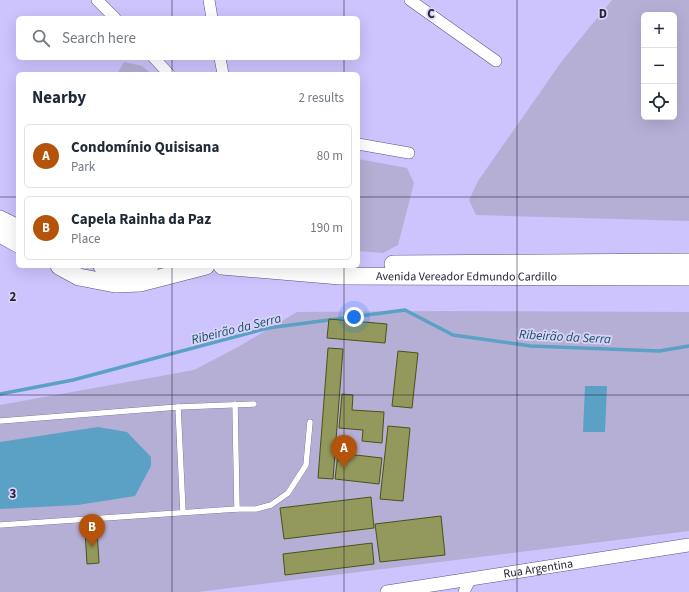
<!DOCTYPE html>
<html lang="en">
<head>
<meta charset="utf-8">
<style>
	:root { --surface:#fff; --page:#f6f6f7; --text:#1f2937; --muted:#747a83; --line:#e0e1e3; --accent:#b45309 }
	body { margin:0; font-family:"Source Sans 3",sans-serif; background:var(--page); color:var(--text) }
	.controls { position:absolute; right:12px; top:12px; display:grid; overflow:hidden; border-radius:6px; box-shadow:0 4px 16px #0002 }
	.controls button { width:36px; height:36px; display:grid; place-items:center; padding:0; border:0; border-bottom:1px solid var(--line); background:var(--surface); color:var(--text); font:20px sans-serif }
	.you { position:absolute; left:354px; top:317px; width:14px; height:14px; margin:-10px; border:3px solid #fff; border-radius:50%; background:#1a73e8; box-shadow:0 0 0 6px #1a73e833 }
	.badge { display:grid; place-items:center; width:26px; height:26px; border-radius:50%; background:var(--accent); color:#fff; font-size:13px; font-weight:700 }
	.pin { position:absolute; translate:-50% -33px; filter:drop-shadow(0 1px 2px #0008) }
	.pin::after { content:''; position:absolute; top:21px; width:14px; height:12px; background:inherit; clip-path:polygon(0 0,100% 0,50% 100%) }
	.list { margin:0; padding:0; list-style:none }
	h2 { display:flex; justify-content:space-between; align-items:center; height:52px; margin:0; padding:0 16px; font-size:17px }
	h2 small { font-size:13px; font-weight:400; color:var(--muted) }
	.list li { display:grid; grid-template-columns:26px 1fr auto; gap:12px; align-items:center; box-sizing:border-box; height:64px; margin:0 8px 8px; padding:0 8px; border:1px solid var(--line); border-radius:6px }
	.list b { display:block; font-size:15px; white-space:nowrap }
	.list p { margin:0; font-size:13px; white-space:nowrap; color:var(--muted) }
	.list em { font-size:13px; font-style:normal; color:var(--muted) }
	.icon { flex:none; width:22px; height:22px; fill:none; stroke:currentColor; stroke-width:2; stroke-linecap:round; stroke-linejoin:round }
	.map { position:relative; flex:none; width:689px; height:592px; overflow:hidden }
	.search { position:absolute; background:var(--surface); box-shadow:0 4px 16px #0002; left:16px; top:16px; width:344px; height:44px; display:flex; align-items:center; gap:10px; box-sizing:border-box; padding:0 14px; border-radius:6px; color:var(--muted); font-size:15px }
	.panel { position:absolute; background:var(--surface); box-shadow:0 4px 16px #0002; left:16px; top:72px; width:344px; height:196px; border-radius:6px }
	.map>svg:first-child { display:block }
	.green { fill:#b5afd5; fill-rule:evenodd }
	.water { fill:#5aa1c5 }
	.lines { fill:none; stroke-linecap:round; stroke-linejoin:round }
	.stream { stroke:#5aa1c5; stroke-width:3.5 }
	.building { fill:#93985d; stroke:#4d5114 }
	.service-casing { stroke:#5c5184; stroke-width:6 }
	.minor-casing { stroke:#5c5184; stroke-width:12 }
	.tertiary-casing { stroke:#5c5184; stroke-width:14 }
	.primary-casing { stroke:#5c5184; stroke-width:18 }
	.service { stroke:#fff; stroke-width:5.5 }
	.minor { stroke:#fff; stroke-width:11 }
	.tertiary { stroke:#fff; stroke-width:13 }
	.primary { stroke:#fff; stroke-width:17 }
	.grid { fill:none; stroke:#262238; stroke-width:1; stroke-opacity:0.55 }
	.labels { text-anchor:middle; stroke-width:3.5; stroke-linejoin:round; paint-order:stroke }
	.street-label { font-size:12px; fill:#262238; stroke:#d9d4f7 }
	.water-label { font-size:13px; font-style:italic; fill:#154e68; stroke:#d9d4f7 }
	.grid-label { font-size:13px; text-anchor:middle; font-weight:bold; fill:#262238; stroke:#d9d4f7; stroke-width:3.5; stroke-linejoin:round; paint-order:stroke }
</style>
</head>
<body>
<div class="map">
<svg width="689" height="592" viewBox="0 0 689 592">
	<rect width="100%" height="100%" fill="#cdc3fd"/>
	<g class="green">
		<path d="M 612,0 L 689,0 L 689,221 L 476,215 L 469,200 L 478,181 L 562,61 ZM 644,15 L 674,15 L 674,117 L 644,117 Z"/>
		<path d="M 124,62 L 142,66 L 152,74 L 117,74 Z"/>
		<path d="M 358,159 L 407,168 L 414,183 L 398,245 L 383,253 L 358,251 Z"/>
		<path d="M 441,311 L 689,312 L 689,531 L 198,592 L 0,592 L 0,405 L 194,370 L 238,347 L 297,312 Z"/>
	</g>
	<g class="water">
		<path d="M 585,386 L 607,386 L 605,432 L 583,432 Z"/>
		<path d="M 98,427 L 127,432 L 151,457 L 151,466 L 135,496 L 78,505 L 0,509 L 0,442 Z"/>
	</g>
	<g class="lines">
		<path class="stream" d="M 0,394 L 73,380 L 268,328 L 405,310 L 453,335 L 531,346 L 659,351 L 689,346"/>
	</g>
	<g class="building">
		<path d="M 329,319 L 387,324 L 385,343 L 327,338 Z"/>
		<path d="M 328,348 L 343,349 L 333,479 L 318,478 Z"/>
		<path d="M 398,351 L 418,353 L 412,408 L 392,406 Z"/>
		<path d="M 342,394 L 353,395 L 352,410 L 384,412 L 382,443 L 362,441 L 363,430 L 339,428 Z"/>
		<path d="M 388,426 L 410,428 L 403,501 L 380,499 Z"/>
		<path d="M 338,453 L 382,458 L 379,484 L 335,479 Z"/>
		<path d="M 371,497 L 374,528 L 284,539 L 280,508 Z"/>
		<path d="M 441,516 L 445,555 L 380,562 L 375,524 Z"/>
		<path d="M 97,530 L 99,563 L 87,564 L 85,531 Z"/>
		<path d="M 372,543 L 374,564 L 285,575 L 283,554 Z"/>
	</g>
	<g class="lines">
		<g class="service-casing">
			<g id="service">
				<path d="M 178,407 L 183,512"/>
				<path d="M 0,421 L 178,407 L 254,404"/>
				<path d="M 237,509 L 256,509 L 271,505 L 288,493 L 306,465 L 310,422"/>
				<path d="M 0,525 L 237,509 L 235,404"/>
			</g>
		</g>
		<g class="minor-casing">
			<g id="minor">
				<path d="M 97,0 L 115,18"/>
				<path d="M 209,0 L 212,18"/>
				<path d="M 410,0 L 496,61"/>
				<path d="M 154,58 L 169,74"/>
				<path d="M 220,58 L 223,74"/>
				<path d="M 358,144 L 409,153"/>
				<path d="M 464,592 L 470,580"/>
			</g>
		</g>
		<g class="tertiary-casing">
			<g id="tertiary">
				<path id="s1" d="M 387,592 L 689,545"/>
			</g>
		</g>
		<g class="primary-casing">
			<g id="primary">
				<path d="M 0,219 L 18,228"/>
				<path d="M 0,234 L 18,244"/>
				<path d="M 393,264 L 689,262"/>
				<path d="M 59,266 L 79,277 L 115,284 L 140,283 L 206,266"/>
				<path d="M 102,266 L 119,270 L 150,266"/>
				<path id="s2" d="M 222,266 L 340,276 L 689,277"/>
			</g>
		</g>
		<use href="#service" class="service"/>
		<use href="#minor" class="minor"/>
		<use href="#tertiary" class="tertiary"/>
		<use href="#primary" class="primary"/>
	</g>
	<path class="grid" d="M 172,0 L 172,18M 344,0 L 344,18M 517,0 L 517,592M 172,58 L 172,74M 344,58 L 344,74M 0,197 L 18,197M 358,197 L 689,197M 172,266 L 172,592M 344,266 L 344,592M 0,395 L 689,395"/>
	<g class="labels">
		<g class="street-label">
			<text dy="4" stroke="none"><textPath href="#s2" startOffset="245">Avenida Vereador Edmundo Cardillo</textPath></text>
			<text dy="4" stroke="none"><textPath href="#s1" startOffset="153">Rua Argentina</textPath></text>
		</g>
		<g class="water-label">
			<text transform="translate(236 328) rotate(-14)" y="5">Ribeirão da Serra</text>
			<text transform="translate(565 336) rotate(3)" y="5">Ribeirão da Serra</text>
		</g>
	</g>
	<g class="grid-label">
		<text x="431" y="18">C</text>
		<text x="603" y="18">D</text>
		<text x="13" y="301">2</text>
		<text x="13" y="498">3</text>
	</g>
</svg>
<div class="controls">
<button>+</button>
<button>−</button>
<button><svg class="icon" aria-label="locate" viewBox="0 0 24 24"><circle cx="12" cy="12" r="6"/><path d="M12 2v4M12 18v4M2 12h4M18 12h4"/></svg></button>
</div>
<div class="you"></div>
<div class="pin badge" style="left:344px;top:468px">A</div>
<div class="pin badge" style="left:92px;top:547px">B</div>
<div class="search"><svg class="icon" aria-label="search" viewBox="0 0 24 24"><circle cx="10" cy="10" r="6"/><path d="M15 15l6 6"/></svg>Search here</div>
<section class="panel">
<h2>Nearby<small>2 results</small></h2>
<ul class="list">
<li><span class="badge">A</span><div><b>Condomínio Quisisana</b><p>Park</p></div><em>80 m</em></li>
<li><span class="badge">B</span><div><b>Capela Rainha da Paz</b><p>Place</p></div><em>190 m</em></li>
</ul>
</section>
</div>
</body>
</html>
